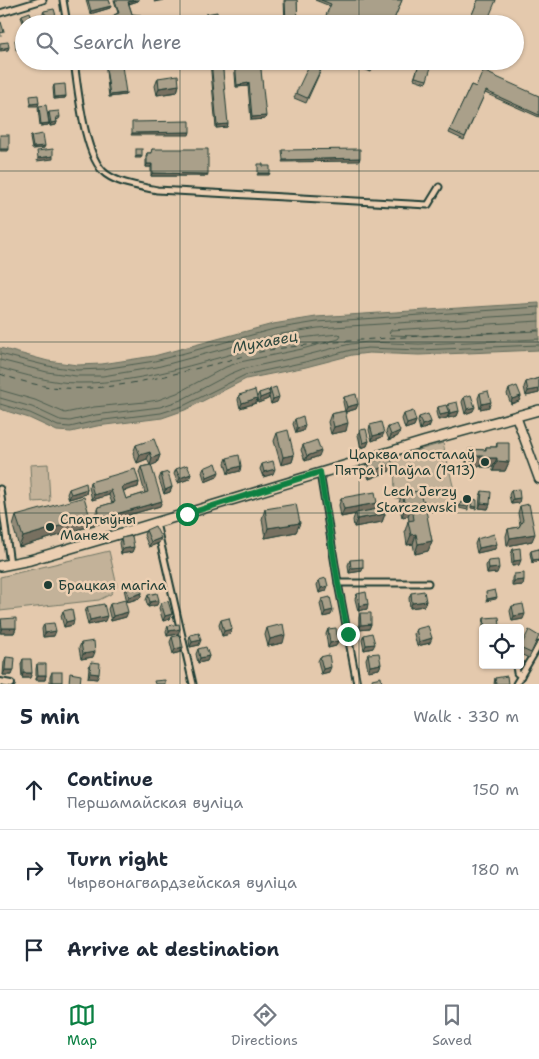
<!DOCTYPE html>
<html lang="en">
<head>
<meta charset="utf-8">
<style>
	:root { --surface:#fff; --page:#f6f6f7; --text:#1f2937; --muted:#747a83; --line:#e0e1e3; --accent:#0b8043 }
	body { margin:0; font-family:"Shantell Sans",sans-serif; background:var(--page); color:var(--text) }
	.controls { position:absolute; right:15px; bottom:15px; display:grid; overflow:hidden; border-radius:5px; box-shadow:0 1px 4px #0004 }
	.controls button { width:45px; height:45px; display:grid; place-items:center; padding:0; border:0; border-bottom:1px solid var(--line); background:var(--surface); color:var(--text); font:25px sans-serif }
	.stop { position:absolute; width:15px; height:15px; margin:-11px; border:4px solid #0b8043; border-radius:50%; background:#fff }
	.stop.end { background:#0b8043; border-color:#fff; box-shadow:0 1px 5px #0008 }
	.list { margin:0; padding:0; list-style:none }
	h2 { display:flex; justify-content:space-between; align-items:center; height:65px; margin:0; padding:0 20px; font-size:21px }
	h2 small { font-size:16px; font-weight:400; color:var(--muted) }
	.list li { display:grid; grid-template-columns:32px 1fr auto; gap:15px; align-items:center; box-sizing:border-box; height:80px; padding:0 20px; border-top:1px solid var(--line) }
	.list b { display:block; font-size:19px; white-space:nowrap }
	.list p { margin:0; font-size:16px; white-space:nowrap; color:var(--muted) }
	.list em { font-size:16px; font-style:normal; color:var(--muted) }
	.icon { flex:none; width:28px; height:28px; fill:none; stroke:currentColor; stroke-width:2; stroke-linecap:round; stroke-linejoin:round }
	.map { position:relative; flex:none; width:539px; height:684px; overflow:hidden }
	.search { position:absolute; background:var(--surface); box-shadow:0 1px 4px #0004; left:15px; right:15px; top:15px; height:55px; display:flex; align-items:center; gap:12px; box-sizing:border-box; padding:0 18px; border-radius:28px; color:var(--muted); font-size:19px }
	.sheet { height:305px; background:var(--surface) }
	nav { display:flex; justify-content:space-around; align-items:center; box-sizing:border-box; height:70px; border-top:1px solid var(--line); background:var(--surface); font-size:14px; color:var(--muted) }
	nav a { display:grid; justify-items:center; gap:2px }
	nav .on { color:var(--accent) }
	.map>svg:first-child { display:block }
	.green { fill:#c3b299; stroke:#717866 }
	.water { fill:#93907b; stroke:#656f5f }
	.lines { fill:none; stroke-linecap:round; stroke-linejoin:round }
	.shore { stroke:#4d5e50; stroke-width:1 }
	.ferry { stroke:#30493f; stroke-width:1; stroke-dasharray:6 5; stroke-linecap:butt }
	.minor-casing { stroke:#1f3d34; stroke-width:9 }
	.tertiary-casing { stroke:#1f3d34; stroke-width:10 }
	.secondary-casing { stroke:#1f3d34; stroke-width:11 }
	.primary-casing { stroke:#1f3d34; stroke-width:12 }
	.minor { stroke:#eccfb2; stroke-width:5 }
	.tertiary { stroke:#eccfb2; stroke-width:6 }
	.secondary { stroke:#eccfb2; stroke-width:8 }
	.primary { stroke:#eccfb2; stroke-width:9 }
	.wall { fill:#928a77; stroke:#1f3d34 }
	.shaded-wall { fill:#777061; stroke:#1f3d34 }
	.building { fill:#aaa08a; stroke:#1f3d34 }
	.route { stroke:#0b8043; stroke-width:6 }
	.grid { fill:none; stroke:#1f3d34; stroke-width:1; stroke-opacity:0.55 }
	.poi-dot { fill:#1f3d34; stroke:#eccfb2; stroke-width:2 }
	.labels { text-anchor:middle; stroke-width:5; stroke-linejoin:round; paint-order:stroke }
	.poi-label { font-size:14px; fill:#1f3d34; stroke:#eccfb2; text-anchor:end }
	.water-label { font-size:15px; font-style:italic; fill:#30493f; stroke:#eccfb2 }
</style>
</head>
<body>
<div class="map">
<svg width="539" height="684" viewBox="0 0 539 684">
	<rect width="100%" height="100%" fill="#e4c9ad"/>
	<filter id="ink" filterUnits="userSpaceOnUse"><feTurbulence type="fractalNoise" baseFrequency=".02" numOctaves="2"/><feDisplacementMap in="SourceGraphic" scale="10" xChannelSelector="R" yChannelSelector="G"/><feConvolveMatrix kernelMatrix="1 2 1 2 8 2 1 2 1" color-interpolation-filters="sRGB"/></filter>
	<g filter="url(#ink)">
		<g class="green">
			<path d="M 443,443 L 458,507 L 425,507 L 416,501 L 395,498 L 394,457 Z"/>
			<path d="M 48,464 L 50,501 L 32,502 L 30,465 Z"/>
			<path d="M 109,551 L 117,586 L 111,594 L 99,600 L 0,611 L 0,577 Z"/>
		</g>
		<path class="water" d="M 539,303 L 539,350 L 419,355 L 369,353 L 352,355 L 306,367 L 246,379 L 185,410 L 162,418 L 97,426 L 71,432 L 57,431 L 29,418 L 0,409 L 0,348 L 48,361 L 77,365 L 102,364 L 154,356 L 273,324 L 316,317 Z"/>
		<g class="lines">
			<g class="shore">
				<path d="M 539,321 L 391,330 L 389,333 L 391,335 L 419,336 L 539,331"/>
				<path d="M 0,354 L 48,366 L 77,370 L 103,369 L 155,361 L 274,329 L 317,322 L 539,307"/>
				<path d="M 0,360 L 47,372 L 76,376 L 103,376 L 157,367 L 275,335 L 318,328 L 539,314"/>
				<path d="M 0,368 C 25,375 52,383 78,383 C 146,384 209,358 275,343 C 295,338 317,336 339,334 L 341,336 L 339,339 L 302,349 L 240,362 L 226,367 L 177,393 L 158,400 L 145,402 L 94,407 L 65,413 L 35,400 L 0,390"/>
				<path d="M 0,398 L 32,407 L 60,420 L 70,421 L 95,415 L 160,407 L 181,400 L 230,374 L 242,369 L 303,356 L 350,344 L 368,342 L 419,344 L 539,339"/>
				<path d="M 0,404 L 30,413 L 58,426 L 70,427 L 96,421 L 161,413 L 183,406 L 245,375 L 305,362 L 351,350 L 368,348 L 419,350 L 539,345"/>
			</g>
			<path class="ferry" d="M 0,374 C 20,381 41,387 63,388 C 116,391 168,375 219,363 C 237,358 256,352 275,349 C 362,337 451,335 539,330"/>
			<g class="minor-casing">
				<g id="minor">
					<path d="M 63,0 L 67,24"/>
					<path d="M 0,13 L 43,0"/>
					<path d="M 74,61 C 78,88 84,158 106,174 C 120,184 139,186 157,190 L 428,205 L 439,187"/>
					<path d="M 320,473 L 338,583 L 357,684"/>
					<path d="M 0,489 L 10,564"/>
					<path d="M 156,523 L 193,684"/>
					<path d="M 338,583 L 428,583"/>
					<path d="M 516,665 L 517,673 L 521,676"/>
					<path d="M 516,684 L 539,645"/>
				</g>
			</g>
			<g class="tertiary-casing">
				<path id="tertiary" d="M 0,682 L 11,684"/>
			</g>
			<g class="secondary-casing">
				<path id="secondary" d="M 516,416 L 539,479"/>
			</g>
			<g class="primary-casing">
				<path id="primary" d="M 0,566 L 30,560 L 112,536 L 426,441 L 539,410"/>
			</g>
			<use href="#minor" class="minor"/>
			<use href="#tertiary" class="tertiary"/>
			<use href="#secondary" class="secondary"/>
			<use href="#primary" class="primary"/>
		</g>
		<g class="wall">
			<path d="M 86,0 L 109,0 L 111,6 L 110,8 L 90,14 Z"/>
			<path d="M 114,0 L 139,0 L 138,1 L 129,4 L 132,14 L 143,24 L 114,24 L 113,17 L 114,15 L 118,13 Z"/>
			<path d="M 284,0 L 297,0 L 298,24 L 285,24 Z"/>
			<path d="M 315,0 L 402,0 L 392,24 L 326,24 L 323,23 L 330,6 Z"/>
			<path d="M 478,0 L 496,0 L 479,23 L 470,20 Z"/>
			<path d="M 44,11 L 56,22 L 47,24 L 45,16 L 43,17 L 43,13 Z"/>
			<path d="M 22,15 L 33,21 L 32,24 L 24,24 L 24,25 L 21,17 Z"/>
			<path d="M 210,61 L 222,61 L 227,127 L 216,128 Z"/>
			<path d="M 234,61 L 260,61 L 265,119 L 251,120 L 248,86 L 236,87 Z"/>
			<path d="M 345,61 L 376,61 L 371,72 Z"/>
			<path d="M 420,61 L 427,80 L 426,83 L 414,79 Z"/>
			<path d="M 106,68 L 126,93 L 125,95 L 109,97 L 106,71 Z"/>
			<path d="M 321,70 L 306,103 L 294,98 L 296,93 Z"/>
			<path d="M 158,78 L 179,85 L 177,92 L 157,95 L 155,86 Z"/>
			<path d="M 54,85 L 66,96 L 65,98 L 54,99 L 53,88 Z"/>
			<path d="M 471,85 L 476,87 L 539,96 L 539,117 L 485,93 L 464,140 L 449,133 Z"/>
			<path d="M 39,106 L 49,123 L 48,125 L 40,126 L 38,108 Z"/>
			<path d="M 49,112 L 60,117 L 59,119 L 56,120 L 57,122 L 56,125 L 50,126 L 48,115 Z"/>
			<path d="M 31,136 L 44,148 L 32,149 L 30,138 Z"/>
			<path d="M 152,149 L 207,176 L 151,176 L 151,167 L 146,167 L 146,156 L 147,153 L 151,153 Z"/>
			<path d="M 539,378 L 539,393 L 526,396 L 524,387 L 526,382 Z"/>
			<path d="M 270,389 L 277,402 L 271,404 L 269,397 L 268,399 L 258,403 L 257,399 L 256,403 L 240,408 L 238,400 L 239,395 L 257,397 L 259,393 L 269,392 Z"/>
			<path d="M 509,389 L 521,396 L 519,401 L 511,404 L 507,394 Z"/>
			<path d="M 480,393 L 489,407 L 480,409 L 478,398 Z"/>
			<path d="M 344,397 L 358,404 L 356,409 L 346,412 L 346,431 L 331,434 L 328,422 L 331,414 L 345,411 L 343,402 Z"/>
			<path d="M 464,397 L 473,411 L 465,414 L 462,402 Z"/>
			<path d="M 448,404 L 459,411 L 457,416 L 448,418 L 447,416 L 447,418 L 438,420 L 436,412 L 438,407 L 447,406 Z"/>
			<path d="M 404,414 L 416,421 L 414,426 L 405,429 L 402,419 Z"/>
			<path d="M 419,417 L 431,422 L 429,427 L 420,430 L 418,422 Z"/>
			<path d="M 295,419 L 303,431 L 296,433 L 293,424 Z"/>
			<path d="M 370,425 L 382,437 L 372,441 L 369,430 Z"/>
			<path d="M 388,427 L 398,436 L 389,440 L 386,432 Z"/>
			<path d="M 360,430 L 369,441 L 367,446 L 361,448 L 358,435 Z"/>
			<path d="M 277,433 L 294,455 L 292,462 L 281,465 L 274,441 Z"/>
			<path d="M 497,443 L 509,462 L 505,471 L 493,471 L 493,467 L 481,467 L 481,466 L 466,465 L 466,459 L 469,449 L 485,450 L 486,447 L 496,447 Z"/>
			<path d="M 136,445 L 160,455 L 157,463 L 151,465 L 160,506 L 19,547 L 13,526 L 16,516 L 90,516 L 96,514 L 96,512 L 98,507 L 112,503 L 109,495 L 92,500 L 89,487 L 90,482 L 139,482 L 138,487 L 123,491 L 126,499 L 145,493 L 139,472 L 141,467 L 150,465 L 147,459 L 137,463 L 133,453 Z"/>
			<path d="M 303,445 L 319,456 L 305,461 L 301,450 Z"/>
			<path d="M 227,458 L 240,471 L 228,474 L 225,463 Z"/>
			<path d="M 369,463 L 393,464 L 390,471 L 369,479 L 366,471 Z"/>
			<path d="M 262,464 L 273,474 L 263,477 L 260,469 Z"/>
			<path d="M 204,468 L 217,477 L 205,482 L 202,472 Z"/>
			<path d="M 176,469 L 191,474 L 189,479 L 178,483 L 174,474 Z"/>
			<path d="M 161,474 L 172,487 L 170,492 L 164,494 L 159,479 Z"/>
			<path d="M 69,489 L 87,489 L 86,494 L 69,499 L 67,494 Z"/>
			<path d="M 511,490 L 519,503 L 511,504 L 509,495 Z"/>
			<path d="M 482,491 L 490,504 L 488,509 L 479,508 L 480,496 Z"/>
			<path d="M 402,493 L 422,501 L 432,541 L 428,551 L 415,554 L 413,544 L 407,545 L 405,531 L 408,521 L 409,521 L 408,516 L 402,517 L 399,503 Z"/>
			<path d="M 341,498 L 375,509 L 385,514 L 382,522 L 354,527 L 353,520 L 355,514 L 341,517 L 339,505 Z"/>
			<path d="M 461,502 L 468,507 L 468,510 L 459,508 Z"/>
			<path d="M 520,506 L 532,541 L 507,546 L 506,536 L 508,529 L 519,527 L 520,525 L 518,513 Z"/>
			<path d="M 265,509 L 300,523 L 296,532 L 265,538 L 262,519 Z"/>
			<path d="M 146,530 L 159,543 L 149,547 L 144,535 Z"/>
			<path d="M 121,538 L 134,547 L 132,552 L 121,554 L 119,543 Z"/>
			<path d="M 477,539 L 495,549 L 477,553 L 475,544 Z"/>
			<path d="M 513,549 L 519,565 L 512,566 L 511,554 Z"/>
			<path d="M 539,549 L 532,563 L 530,553 L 531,551 Z"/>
			<path d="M 350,560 L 362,571 L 349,573 L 348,565 Z"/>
			<path d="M 488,561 L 497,573 L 487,574 L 486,566 Z"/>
			<path d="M 514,574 L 523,585 L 512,586 L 512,578 Z"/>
			<path d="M 319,580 L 326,591 L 319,593 L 317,585 Z"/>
			<path d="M 125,584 L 142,593 L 140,598 L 127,602 L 124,589 Z"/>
			<path d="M 411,593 L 426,601 L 424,606 L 410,608 L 409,598 Z"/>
			<path d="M 357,594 L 367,609 L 358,611 L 355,599 Z"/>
			<path d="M 148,595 L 157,605 L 148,607 L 146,600 Z"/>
			<path d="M 322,599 L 331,615 L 323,617 L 320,604 Z"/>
			<path d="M 161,603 L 172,614 L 170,619 L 163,621 L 159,608 Z"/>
			<path d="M 110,604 L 126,617 L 111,621 L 108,609 Z"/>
			<path d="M 512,606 L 523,619 L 512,621 L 510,611 Z"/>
			<path d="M 87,607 L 105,621 L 88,625 L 85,612 Z"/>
			<path d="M 63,611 L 73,625 L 64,627 L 61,616 Z"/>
			<path d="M 360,613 L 371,624 L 369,629 L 359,630 L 359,618 Z"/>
			<path d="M 484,618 L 499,628 L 483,628 L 483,623 Z"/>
			<path d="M 1,619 L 16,628 L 14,633 L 0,633 L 0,622 Z"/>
			<path d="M 221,620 L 232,629 L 230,634 L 222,636 L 219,625 Z"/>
			<path d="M 44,624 L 54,636 L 43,637 L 42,629 Z"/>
			<path d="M 168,626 L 178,634 L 167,636 L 166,631 Z"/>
			<path d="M 267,628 L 283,643 L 268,646 L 265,635 Z"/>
			<path d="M 328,629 L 336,646 L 328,648 L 326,634 Z"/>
			<path d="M 416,629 L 430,643 L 417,646 L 414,634 Z"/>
			<path d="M 190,635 L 199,645 L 190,647 L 189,640 Z"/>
			<path d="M 364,635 L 373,648 L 364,650 L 362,640 Z"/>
			<path d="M 172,637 L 183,647 L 181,652 L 173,654 L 170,642 Z"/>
			<path d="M 538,641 L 529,658 L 520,654 L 520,648 Z"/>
			<path d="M 81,643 L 93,657 L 81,659 L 79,648 Z"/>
			<path d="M 198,649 L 209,656 L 207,661 L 198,663 L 196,654 Z"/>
			<path d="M 368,654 L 381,664 L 379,669 L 368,671 L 366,659 Z"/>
			<path d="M 6,657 L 12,675 L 3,675 L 4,662 Z"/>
			<path d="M 320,657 L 329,672 L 321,674 L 318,661 Z"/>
			<path d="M 23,659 L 30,678 L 22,678 L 21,664 Z"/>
			<path d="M 91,662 L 97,679 L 88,678 L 89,667 Z"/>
			<path d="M 37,664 L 46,675 L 45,680 L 36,680 L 36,669 Z"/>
			<path d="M 52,672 L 61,684 L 50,684 L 50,677 Z"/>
			<path d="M 495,678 L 508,684 L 494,684 Z"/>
		</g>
		<g class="shaded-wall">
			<path d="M 135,0 L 139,0 L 138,1 L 128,4 L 128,2 Z"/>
			<path d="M 155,0 L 164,0 L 154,2 Z"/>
			<path d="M 111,6 L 110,8 L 90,14 L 91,11 Z"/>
			<path d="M 57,19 L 56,22 L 47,24 L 48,21 Z"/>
			<path d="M 24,46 L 24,48 L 16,50 L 16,47 Z"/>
			<path d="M 9,47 L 8,50 L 0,51 L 0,49 Z"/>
			<path d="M 249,83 L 248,86 L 236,87 L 237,85 Z"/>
			<path d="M 179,85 L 177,92 L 157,95 L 159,88 Z"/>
			<path d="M 126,93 L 125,95 L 109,97 L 110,95 Z"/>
			<path d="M 66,96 L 65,98 L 54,99 L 55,97 Z"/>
			<path d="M 39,103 L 38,106 L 30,106 L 31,104 Z"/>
			<path d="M 266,116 L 265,119 L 251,120 L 252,117 Z"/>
			<path d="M 57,122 L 56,125 L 50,126 L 51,123 Z"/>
			<path d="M 49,123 L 48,125 L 40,126 L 41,124 Z"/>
			<path d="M 228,124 L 227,127 L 216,128 L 217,125 Z"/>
			<path d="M 190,132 L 189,135 L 131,135 L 132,133 Z"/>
			<path d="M 45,146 L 44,148 L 32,149 L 33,147 Z"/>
			<path d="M 0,149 L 9,149 L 8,151 L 0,151 Z"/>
			<path d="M 53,156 L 53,159 L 37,161 L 38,158 Z"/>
			<path d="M 136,156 L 142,156 L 141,158 L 135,158 Z"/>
			<path d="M 360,158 L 359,161 L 282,162 L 283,160 Z"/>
			<path d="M 147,164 L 152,164 L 151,167 L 146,167 Z"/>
			<path d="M 152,173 L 208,174 L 207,176 L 151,176 Z"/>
			<path d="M 258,173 L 270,173 L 269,175 L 257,175 Z"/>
			<path d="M 539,389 L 539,393 L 526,396 L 528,391 Z"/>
			<path d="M 270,394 L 268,399 L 258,403 L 260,398 Z"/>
			<path d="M 521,396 L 519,401 L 511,404 L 512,399 Z"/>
			<path d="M 279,397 L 277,402 L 271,404 L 273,399 Z"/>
			<path d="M 257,398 L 256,403 L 240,408 L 242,403 Z"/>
			<path d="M 491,402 L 489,407 L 480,409 L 482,404 Z"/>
			<path d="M 358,404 L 356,409 L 345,412 L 347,407 Z"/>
			<path d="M 475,407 L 473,411 L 465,414 L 467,409 Z"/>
			<path d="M 459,411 L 457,416 L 448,418 L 450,413 Z"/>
			<path d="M 449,413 L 447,418 L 438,420 L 440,415 Z"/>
			<path d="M 416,421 L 414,426 L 405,429 L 407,424 Z"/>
			<path d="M 431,422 L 429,427 L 420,430 L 422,425 Z"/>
			<path d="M 348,423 L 346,431 L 331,434 L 334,427 Z"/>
			<path d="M 305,426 L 303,431 L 296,433 L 297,428 Z"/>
			<path d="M 400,431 L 398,436 L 389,440 L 391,435 Z"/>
			<path d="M 384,433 L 382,437 L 372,441 L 373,436 Z"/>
			<path d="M 369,441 L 367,446 L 361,448 L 363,443 Z"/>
			<path d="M 321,451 L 319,456 L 305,461 L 307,456 Z"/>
			<path d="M 150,452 L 147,459 L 137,463 L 140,455 Z"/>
			<path d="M 160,455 L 157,463 L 150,466 L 152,458 Z"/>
			<path d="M 294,455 L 292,462 L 281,465 L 283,457 Z"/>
			<path d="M 469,456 L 485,456 L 481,466 L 466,465 Z"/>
			<path d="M 485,458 L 497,458 L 493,467 L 481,467 Z"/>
			<path d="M 497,461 L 509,462 L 505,471 L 493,471 Z"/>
			<path d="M 393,464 L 390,471 L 369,479 L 372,471 Z"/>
			<path d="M 241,466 L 240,471 L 228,474 L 230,469 Z"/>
			<path d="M 275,469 L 273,474 L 263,477 L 264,472 Z"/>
			<path d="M 219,472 L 217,477 L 205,482 L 207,477 Z"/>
			<path d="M 191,474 L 189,479 L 178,483 L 180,478 Z"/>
			<path d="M 139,482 L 138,487 L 120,492 L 122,487 Z"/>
			<path d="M 172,487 L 170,492 L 164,494 L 165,490 Z"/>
			<path d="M 87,489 L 86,494 L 69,499 L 71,494 Z"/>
			<path d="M 111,490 L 109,495 L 92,500 L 94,495 Z"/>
			<path d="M 520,498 L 519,503 L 511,504 L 513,499 Z"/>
			<path d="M 162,501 L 160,506 L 87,527 L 88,522 Z"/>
			<path d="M 377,503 L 374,510 L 341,517 L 344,509 Z"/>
			<path d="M 481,503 L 490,504 L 488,509 L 479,508 Z"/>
			<path d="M 412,506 L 408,516 L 402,517 L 405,507 Z"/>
			<path d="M 471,506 L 477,507 L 476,509 L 471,508 Z"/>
			<path d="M 385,514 L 382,522 L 354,527 L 357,519 Z"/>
			<path d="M 90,517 L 87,527 L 19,547 L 23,537 Z"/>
			<path d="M 300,523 L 296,532 L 265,538 L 268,528 Z"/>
			<path d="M 416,534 L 413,544 L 407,545 L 411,535 Z"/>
			<path d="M 535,534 L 532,541 L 507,546 L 510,538 Z"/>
			<path d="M 161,538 L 159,543 L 149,547 L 151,542 Z"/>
			<path d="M 432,541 L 428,551 L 415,554 L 418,544 Z"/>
			<path d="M 497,544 L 495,549 L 477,553 L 479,548 Z"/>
			<path d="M 134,547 L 132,552 L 121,554 L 123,549 Z"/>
			<path d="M 539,559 L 539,561 L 532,563 L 533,560 Z"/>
			<path d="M 521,560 L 519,565 L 512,566 L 514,561 Z"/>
			<path d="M 363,567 L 362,571 L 349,573 L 351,568 Z"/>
			<path d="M 499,568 L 497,573 L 487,574 L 489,569 Z"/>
			<path d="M 524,580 L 523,585 L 512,586 L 514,581 Z"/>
			<path d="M 328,586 L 326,591 L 319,593 L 321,588 Z"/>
			<path d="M 142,593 L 140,598 L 127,602 L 129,597 Z"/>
			<path d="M 497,597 L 496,599 L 486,601 L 487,599 Z"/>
			<path d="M 159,600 L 157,605 L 148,607 L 150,602 Z"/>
			<path d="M 426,601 L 424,606 L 410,608 L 412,603 Z"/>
			<path d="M 368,604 L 367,609 L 358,611 L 359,606 Z"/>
			<path d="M 333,610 L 331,615 L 323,617 L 325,612 Z"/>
			<path d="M 128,612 L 126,617 L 111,621 L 113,616 Z"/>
			<path d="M 172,614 L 170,619 L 163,621 L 165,616 Z"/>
			<path d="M 525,614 L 523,619 L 512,621 L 514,616 Z"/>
			<path d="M 107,616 L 105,621 L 88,625 L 90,620 Z"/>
			<path d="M 74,620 L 73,625 L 64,627 L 66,622 Z"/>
			<path d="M 371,624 L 369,629 L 359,630 L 361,625 Z"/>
			<path d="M 2,628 L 16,628 L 14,633 L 0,633 Z"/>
			<path d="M 180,629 L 178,634 L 167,636 L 169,631 Z"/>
			<path d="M 232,629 L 230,634 L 222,636 L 224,631 Z"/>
			<path d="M 56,631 L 54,636 L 43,637 L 45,633 Z"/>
			<path d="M 285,635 L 283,643 L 268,646 L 270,639 Z"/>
			<path d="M 432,638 L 430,643 L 417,646 L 419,642 Z"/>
			<path d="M 201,640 L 199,645 L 190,647 L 192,642 Z"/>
			<path d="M 338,641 L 336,646 L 328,648 L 330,643 Z"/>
			<path d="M 375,644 L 373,648 L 364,650 L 366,645 Z"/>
			<path d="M 183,647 L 181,652 L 173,654 L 175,649 Z"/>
			<path d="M 95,652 L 93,657 L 81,659 L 83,654 Z"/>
			<path d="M 209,656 L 207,661 L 198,663 L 200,658 Z"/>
			<path d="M 381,664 L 379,669 L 368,671 L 370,666 Z"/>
			<path d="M 331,667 L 329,672 L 321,674 L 323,669 Z"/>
			<path d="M 5,670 L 14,670 L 12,675 L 3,675 Z"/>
			<path d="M 23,673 L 32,673 L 30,678 L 22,678 Z"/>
			<path d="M 90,673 L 99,674 L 97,679 L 88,678 Z"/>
			<path d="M 38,675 L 46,675 L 45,680 L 36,680 Z"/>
			<path d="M 52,682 L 62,682 L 61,684 L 51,684 Z"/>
		</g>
		<g class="building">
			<path d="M 88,0 L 109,0 L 111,6 L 91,11 Z"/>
			<path d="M 115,0 L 135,0 L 128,2 L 132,14 L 141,15 L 144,22 L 143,24 L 115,24 L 114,15 L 119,13 Z"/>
			<path d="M 285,0 L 297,0 L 298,24 L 286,24 Z"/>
			<path d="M 321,0 L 402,0 L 392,24 L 333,24 L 324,20 L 331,4 Z"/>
			<path d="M 478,0 L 496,0 L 486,24 L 479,24 L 480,21 L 471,17 Z"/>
			<path d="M 54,9 L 57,19 L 48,21 L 46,14 L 44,14 L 44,11 Z"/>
			<path d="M 30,12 L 33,21 L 25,24 L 22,15 Z"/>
			<path d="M 217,12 L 218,24 L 207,24 L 206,14 Z"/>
			<path d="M 0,22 L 1,22 L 4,32 L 0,33 L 1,36 L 0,36 Z"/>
			<path d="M 24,39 L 24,46 L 16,47 L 15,40 Z"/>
			<path d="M 8,42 L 9,47 L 0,49 L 0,43 Z"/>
			<path d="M 211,61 L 222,61 L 228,124 L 217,125 Z"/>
			<path d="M 235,61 L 260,61 L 266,116 L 252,117 L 249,83 L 237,85 Z"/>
			<path d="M 311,61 L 315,61 L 323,65 L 307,98 L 296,93 Z"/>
			<path d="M 352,61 L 376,61 L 372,70 Z"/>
			<path d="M 420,61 L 433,61 L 427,80 L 415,77 Z"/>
			<path d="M 122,66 L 126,93 L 110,95 L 106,68 Z"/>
			<path d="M 483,71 L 539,96 L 539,115 L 486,91 L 465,137 L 450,130 L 471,85 L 476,87 Z"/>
			<path d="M 178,75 L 179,85 L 159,88 L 158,78 Z"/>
			<path d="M 65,84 L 66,96 L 55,97 L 54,85 Z"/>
			<path d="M 38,95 L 39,103 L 31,104 L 30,96 Z"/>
			<path d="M 46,105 L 49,123 L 41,124 L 39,106 Z"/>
			<path d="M 59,111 L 60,117 L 56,117 L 57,122 L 51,123 L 49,112 Z"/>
			<path d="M 190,121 L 190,132 L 132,133 L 132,122 Z"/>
			<path d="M 43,134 L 45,146 L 33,147 L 31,136 Z"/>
			<rect x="0" y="135" width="9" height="14"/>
			<path d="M 53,149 L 53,156 L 38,158 L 37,151 Z"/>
			<rect x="136" y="149" width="6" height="7"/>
			<path d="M 152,149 L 208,149 L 208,174 L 152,173 L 152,164 L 147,164 L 147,153 L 152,153 Z"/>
			<path d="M 360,149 L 360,158 L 283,160 L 282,150 Z"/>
			<path d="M 258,164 L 263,164 L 263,166 L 270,166 L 270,173 L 258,173 Z"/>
			<path d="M 539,378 L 539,389 L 528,391 L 526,382 Z"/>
			<path d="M 517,386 L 521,396 L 512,399 L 509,389 Z"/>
			<path d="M 276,387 L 279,397 L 273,399 L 270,389 Z"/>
			<path d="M 255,390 L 257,398 L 242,403 L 239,395 Z"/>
			<path d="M 268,390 L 270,394 L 260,398 L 259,393 Z"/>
			<path d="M 488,391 L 491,402 L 482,404 L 480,393 Z"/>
			<path d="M 356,394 L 358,404 L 347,407 L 344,397 Z"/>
			<path d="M 471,395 L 475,407 L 467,409 L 464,397 Z"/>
			<path d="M 457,402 L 459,411 L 450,413 L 448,404 Z"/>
			<path d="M 446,405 L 449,413 L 440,415 L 438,407 Z"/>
			<path d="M 345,411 L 348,423 L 334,427 L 331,414 Z"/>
			<path d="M 413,411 L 416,421 L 407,424 L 404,414 Z"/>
			<path d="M 428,414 L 431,422 L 422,425 L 419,417 Z"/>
			<path d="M 303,416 L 305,426 L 297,428 L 295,419 Z"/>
			<path d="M 381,422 L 384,433 L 373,436 L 370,425 Z"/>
			<path d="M 397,424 L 400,431 L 391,435 L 388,427 Z"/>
			<path d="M 366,429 L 369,441 L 363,443 L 360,430 Z"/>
			<path d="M 288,430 L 294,455 L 283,457 L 277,433 Z"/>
			<path d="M 154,439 L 160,455 L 152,458 L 150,452 L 140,455 L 136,445 Z"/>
			<path d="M 317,440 L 321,451 L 307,456 L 303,445 Z"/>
			<path d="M 497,443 L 509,443 L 509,462 L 497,461 L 497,458 L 485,458 L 485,456 L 469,456 L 469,449 L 486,450 L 486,447 L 497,447 Z"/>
			<path d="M 239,455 L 241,466 L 230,469 L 227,458 Z"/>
			<path d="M 389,455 L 393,464 L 372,471 L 369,463 Z"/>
			<path d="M 273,461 L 275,469 L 264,472 L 262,464 Z"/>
			<path d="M 216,463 L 219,472 L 207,477 L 204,468 Z"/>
			<path d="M 151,465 L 162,501 L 88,522 L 90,517 L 90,516 L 99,513 L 98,507 L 115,502 L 111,490 L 94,495 L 90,482 L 135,469 L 139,482 L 122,487 L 126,499 L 148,492 L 141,467 Z"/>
			<path d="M 187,465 L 191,474 L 180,478 L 176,469 Z"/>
			<path d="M 168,472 L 172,487 L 165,490 L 161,474 Z"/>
			<path d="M 86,483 L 87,489 L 71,494 L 69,489 Z"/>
			<path d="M 519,489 L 520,498 L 513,499 L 511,490 Z"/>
			<path d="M 420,491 L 422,501 L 424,500 L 432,541 L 418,544 L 416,534 L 411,535 L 408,521 L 414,520 L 412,506 L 405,507 L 402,493 Z"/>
			<path d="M 482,491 L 491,492 L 490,504 L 481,503 Z"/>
			<path d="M 375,492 L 377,503 L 344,509 L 341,498 Z"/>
			<path d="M 84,497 L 90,517 L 23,537 L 16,516 Z"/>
			<path d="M 472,499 L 477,500 L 477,507 L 471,506 Z"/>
			<path d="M 461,502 L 469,503 L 468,507 L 460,506 Z"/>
			<path d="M 296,504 L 300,523 L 268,528 L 265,509 Z"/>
			<path d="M 529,504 L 535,534 L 510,538 L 508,529 L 519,527 L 523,520 L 520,506 Z"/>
			<path d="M 383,508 L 385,514 L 357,519 L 356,513 Z"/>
			<path d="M 155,526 L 161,538 L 151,542 L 146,530 Z"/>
			<path d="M 494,534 L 497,544 L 479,548 L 477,539 Z"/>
			<path d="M 132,536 L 134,547 L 123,549 L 121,538 Z"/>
			<path d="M 520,548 L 521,560 L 514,561 L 513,549 Z"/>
			<path d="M 539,549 L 539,559 L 533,560 L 531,551 Z"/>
			<path d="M 363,559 L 363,567 L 351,568 L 350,560 Z"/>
			<path d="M 498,560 L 499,568 L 489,569 L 488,561 Z"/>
			<path d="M 524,573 L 524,580 L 514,581 L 514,574 Z"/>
			<path d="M 326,578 L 328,586 L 321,588 L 319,580 Z"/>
			<path d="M 139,580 L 142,593 L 129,597 L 125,584 Z"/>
			<path d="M 495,590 L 497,597 L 487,599 L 486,592 Z"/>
			<path d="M 424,591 L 426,601 L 412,603 L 411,593 Z"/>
			<path d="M 366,592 L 368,604 L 359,606 L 357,594 Z"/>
			<path d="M 157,593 L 159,600 L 150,602 L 148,595 Z"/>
			<path d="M 330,597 L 333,610 L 325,612 L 322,599 Z"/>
			<path d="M 125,600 L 128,612 L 113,616 L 110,604 Z"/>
			<path d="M 168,601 L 172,614 L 165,616 L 161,603 Z"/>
			<path d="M 104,604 L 107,616 L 90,620 L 87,607 Z"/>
			<path d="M 523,604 L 525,614 L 514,616 L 512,606 Z"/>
			<path d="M 72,609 L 74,620 L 66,622 L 63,611 Z"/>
			<path d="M 360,613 L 371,613 L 371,624 L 361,625 Z"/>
			<path d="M 499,617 L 500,626 L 485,627 L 484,618 Z"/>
			<path d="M 16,618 L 16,628 L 2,628 L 1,619 Z"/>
			<path d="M 229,618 L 232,629 L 224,631 L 221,620 Z"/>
			<path d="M 54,623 L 56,631 L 45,633 L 44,624 Z"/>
			<path d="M 179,624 L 180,629 L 169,631 L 168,626 Z"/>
			<path d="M 283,624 L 285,635 L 270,639 L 267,628 Z"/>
			<path d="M 428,626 L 432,638 L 419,642 L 416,629 Z"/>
			<path d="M 336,628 L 338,641 L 330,643 L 328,629 Z"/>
			<path d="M 529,630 L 539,636 L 531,653 L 520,648 Z"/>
			<path d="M 199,633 L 201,640 L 192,642 L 190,635 Z"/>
			<path d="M 372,633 L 375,644 L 366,645 L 364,635 Z"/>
			<path d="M 180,635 L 183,647 L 175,649 L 172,637 Z"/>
			<path d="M 94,641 L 95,652 L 83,654 L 81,643 Z"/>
			<path d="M 206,647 L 209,656 L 200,658 L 198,649 Z"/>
			<path d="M 379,653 L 381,664 L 370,666 L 368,654 Z"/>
			<path d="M 329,655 L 331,667 L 323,669 L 320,657 Z"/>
			<path d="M 6,657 L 15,658 L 14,670 L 5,670 Z"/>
			<path d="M 23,659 L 31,659 L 32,673 L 23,673 Z"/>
			<path d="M 91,662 L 100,663 L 99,674 L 90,673 Z"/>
			<path d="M 37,664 L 46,664 L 46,675 L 38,675 Z"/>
			<rect x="52" y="672" width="10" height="10"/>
			<path d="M 70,673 L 81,675 L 80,684 L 69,683 Z"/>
			<path d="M 507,676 L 508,684 L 496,684 L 495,678 Z"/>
			<path d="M 381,677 L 382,684 L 373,684 L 372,679 Z"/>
			<path d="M 165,680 L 165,684 L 155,684 L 154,681 Z"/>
		</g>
	</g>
	<g class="lines" filter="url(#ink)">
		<path class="route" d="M 187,514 L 320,472 L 338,583 L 348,634"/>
	</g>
	<path class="grid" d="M 180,0 L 180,24M 359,0 L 359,24M 180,61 L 180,684M 359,61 L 359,684M 0,171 L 539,171M 0,342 L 539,342M 0,513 L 539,513"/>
	<g class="poi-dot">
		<circle cx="485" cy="462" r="5"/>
		<circle cx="467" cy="499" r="5"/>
		<circle cx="50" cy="527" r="5"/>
		<circle cx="48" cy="585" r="5"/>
	</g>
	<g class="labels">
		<g class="poi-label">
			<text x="475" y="459">Царква апосталаў<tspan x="475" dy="16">Пятра і Паўла (1913)</tspan></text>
			<text x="457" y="496">Lech Jerzy<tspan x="457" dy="16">Starczewski</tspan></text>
			<text x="60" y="524" text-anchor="start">Спартыўны<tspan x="60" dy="16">Манеж</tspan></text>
			<text x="58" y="590" text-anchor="start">Брацкая магіла</text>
		</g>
		<g class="water-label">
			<text transform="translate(265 342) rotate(-11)" y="5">Мухавец</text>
		</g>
	</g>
</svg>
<div class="controls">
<button><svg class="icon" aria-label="locate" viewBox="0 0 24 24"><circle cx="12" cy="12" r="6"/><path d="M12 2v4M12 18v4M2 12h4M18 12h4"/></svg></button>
</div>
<div class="stop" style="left:187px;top:514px"></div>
<div class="stop end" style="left:348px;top:634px"></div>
<div class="search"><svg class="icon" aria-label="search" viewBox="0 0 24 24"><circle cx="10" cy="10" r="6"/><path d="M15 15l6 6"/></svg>Search here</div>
</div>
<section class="sheet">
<h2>5 min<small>Walk · 330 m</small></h2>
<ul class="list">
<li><svg class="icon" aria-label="ahead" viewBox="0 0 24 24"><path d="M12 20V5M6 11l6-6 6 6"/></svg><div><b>Continue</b><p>Першамайская вуліца</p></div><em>150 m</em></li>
<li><svg class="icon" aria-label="right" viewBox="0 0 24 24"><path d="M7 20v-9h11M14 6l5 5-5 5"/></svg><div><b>Turn right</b><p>Чырвонагвардзейская вуліца</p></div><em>180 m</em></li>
<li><svg class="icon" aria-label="arrive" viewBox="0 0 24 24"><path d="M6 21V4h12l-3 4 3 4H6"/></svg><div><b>Arrive at destination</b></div></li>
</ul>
</section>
<nav>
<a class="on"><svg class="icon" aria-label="map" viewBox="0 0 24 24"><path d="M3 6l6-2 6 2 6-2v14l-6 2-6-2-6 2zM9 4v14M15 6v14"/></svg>Map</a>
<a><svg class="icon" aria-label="directions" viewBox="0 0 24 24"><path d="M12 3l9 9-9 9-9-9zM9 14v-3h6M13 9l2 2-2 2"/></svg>Directions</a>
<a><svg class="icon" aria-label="saved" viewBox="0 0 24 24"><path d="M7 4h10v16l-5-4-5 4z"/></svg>Saved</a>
</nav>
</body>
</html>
